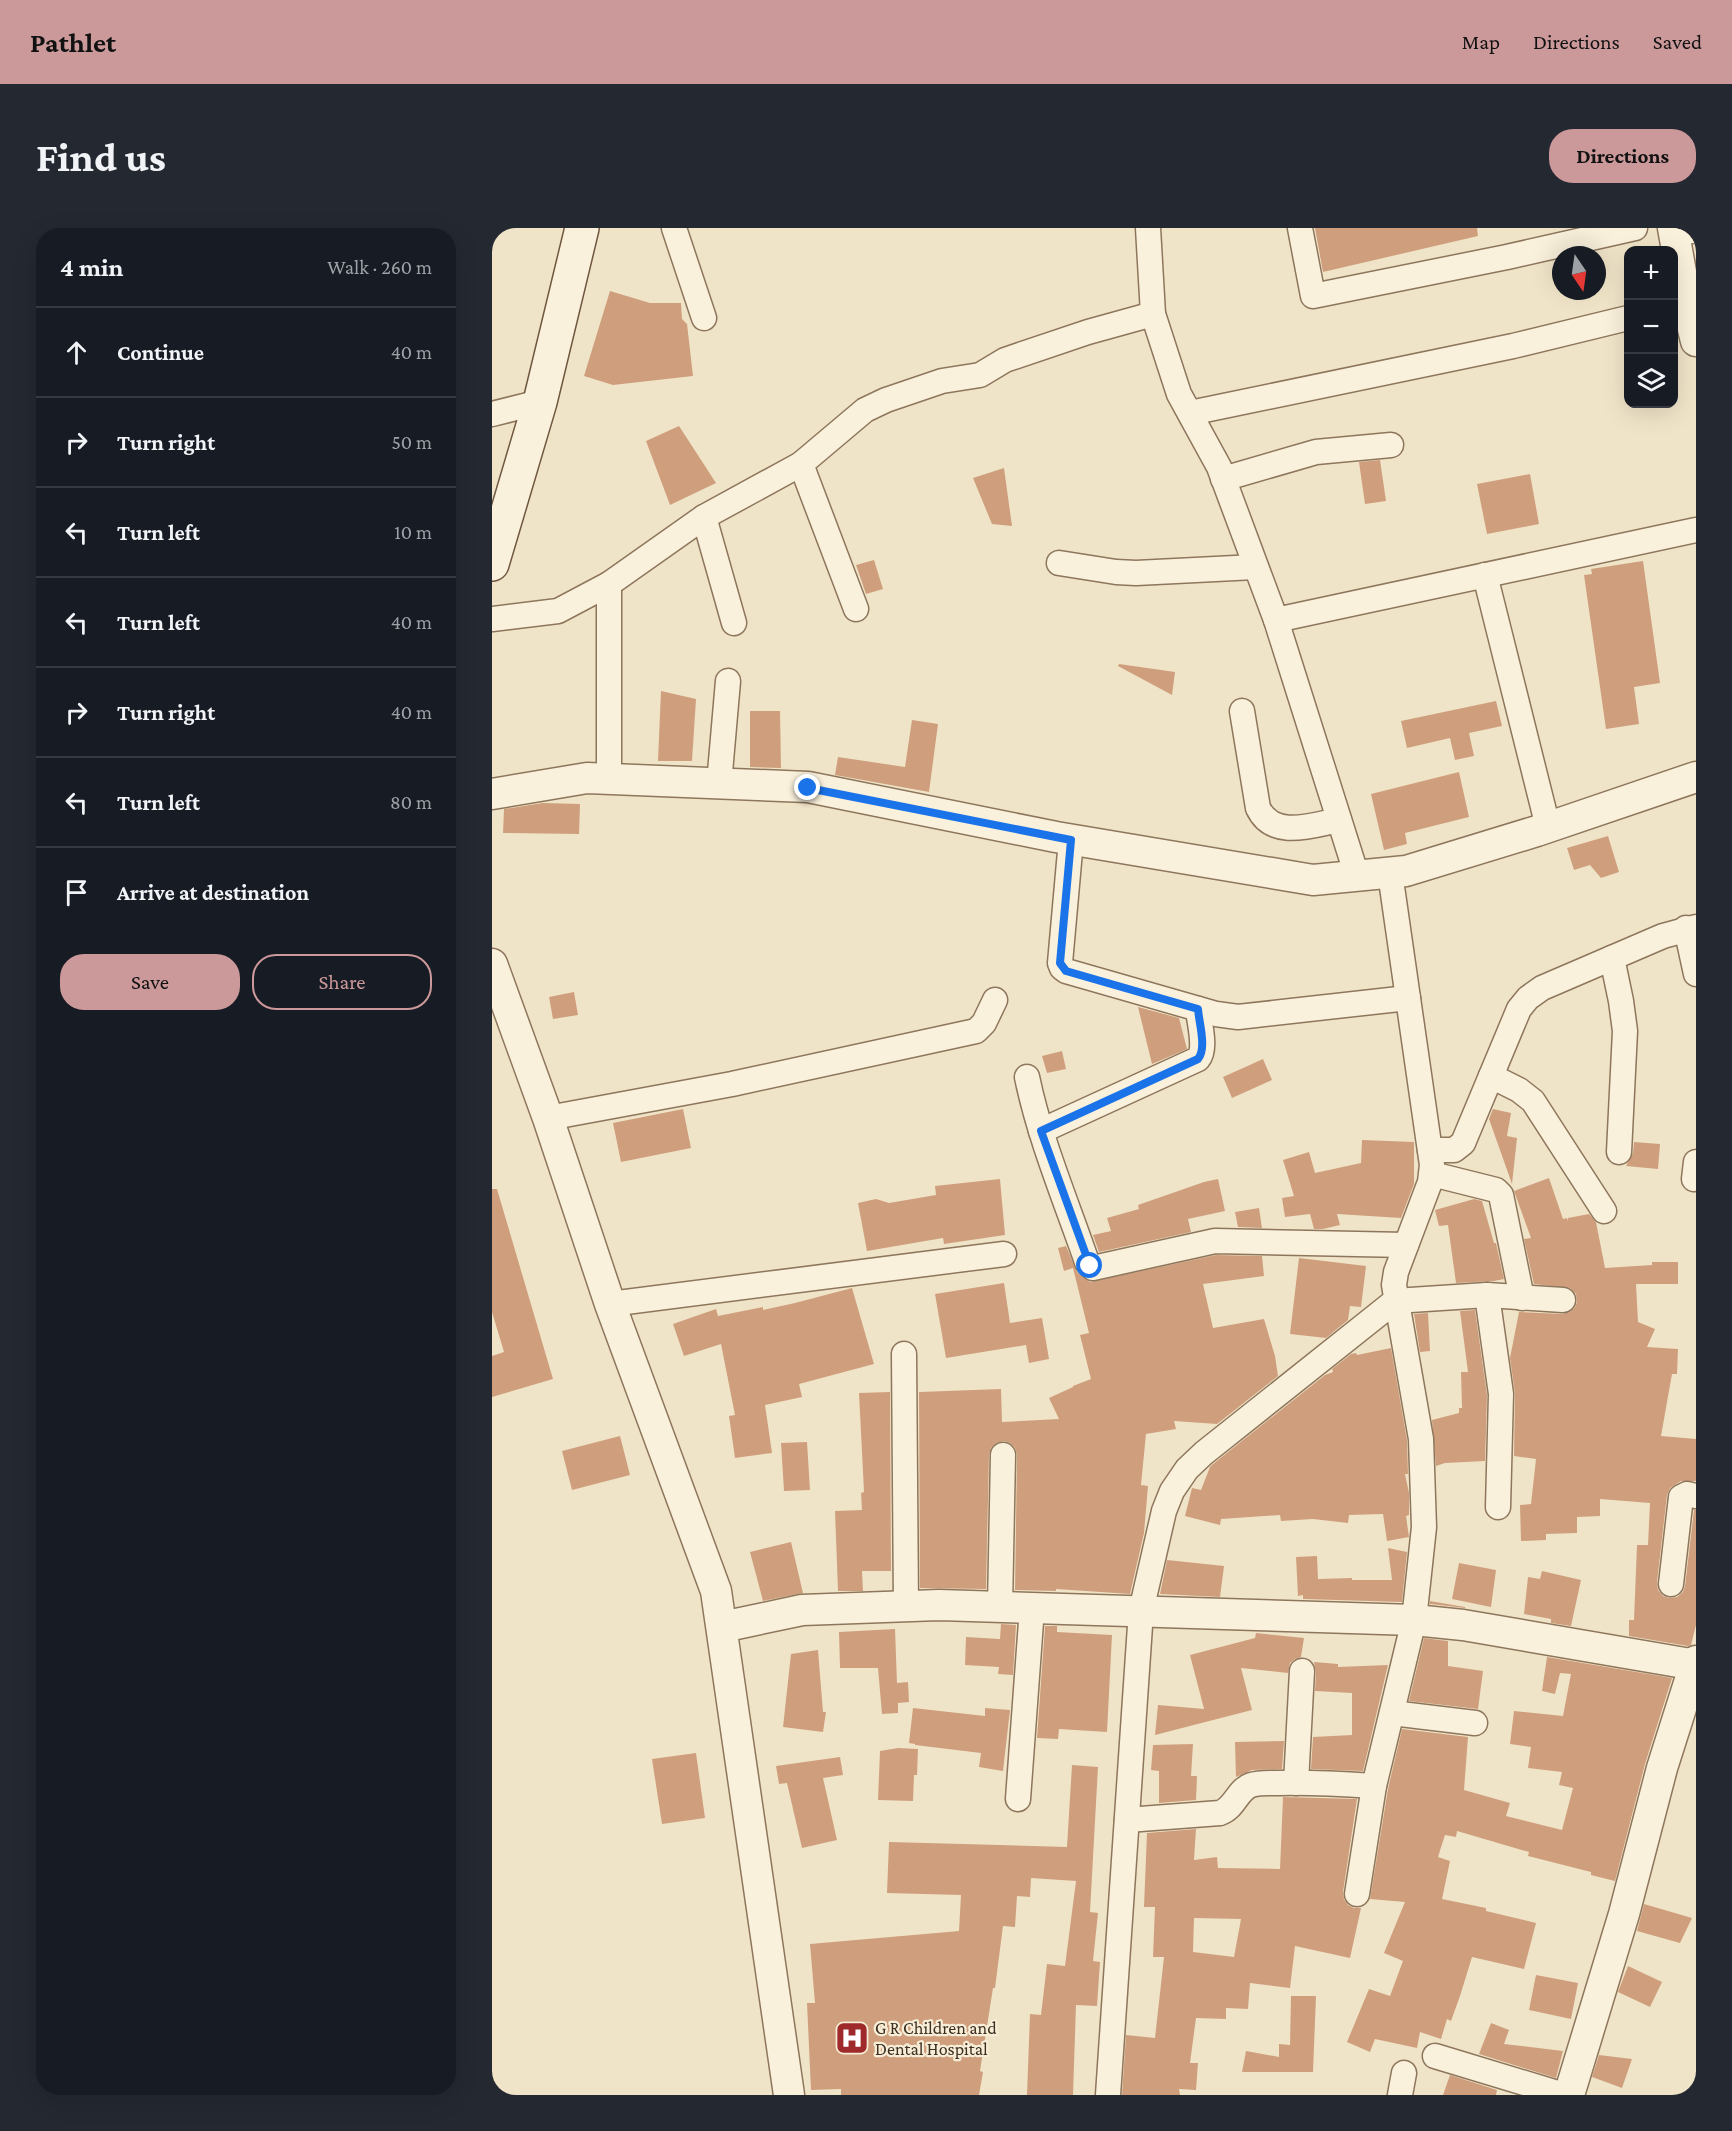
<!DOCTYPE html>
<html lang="en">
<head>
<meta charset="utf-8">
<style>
	:root { --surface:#171b24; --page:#242831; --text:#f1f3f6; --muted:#9ea1a6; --line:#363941; --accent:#cc999b }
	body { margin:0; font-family:"Crimson Pro",serif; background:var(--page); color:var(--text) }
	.controls { position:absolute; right:18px; top:18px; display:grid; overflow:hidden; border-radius:12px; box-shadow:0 6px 24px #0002 }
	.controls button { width:54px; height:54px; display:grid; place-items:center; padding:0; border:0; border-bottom:2px solid var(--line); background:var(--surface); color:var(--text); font:30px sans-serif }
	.compass { position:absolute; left:1060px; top:18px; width:54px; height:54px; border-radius:50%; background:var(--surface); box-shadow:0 6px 24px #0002; rotate:167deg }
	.stop { position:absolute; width:18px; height:18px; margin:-14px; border:4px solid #1a73e8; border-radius:50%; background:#fff }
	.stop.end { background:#1a73e8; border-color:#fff; box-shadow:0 2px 6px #0008 }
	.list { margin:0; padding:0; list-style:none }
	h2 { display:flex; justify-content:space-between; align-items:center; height:78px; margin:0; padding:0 24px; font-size:26px }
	h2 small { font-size:20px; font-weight:400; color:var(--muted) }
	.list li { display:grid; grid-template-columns:39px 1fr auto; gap:18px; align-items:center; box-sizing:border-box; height:90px; padding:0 24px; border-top:2px solid var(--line) }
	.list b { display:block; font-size:22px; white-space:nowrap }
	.list em { font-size:20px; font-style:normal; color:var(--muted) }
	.actions { display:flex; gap:12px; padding:18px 24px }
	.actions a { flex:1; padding:14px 0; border:2px solid var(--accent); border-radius:24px; text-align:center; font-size:21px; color:var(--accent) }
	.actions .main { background:var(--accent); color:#111 }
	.icon { flex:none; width:33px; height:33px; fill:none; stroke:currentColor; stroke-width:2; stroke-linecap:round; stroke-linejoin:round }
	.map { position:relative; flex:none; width:1204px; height:1867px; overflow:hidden; border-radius:24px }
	header { display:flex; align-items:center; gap:36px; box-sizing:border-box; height:84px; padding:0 30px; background:var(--accent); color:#111 }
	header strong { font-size:28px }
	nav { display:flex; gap:33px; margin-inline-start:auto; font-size:21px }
	.intro { display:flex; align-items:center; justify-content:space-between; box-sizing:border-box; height:144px; padding:0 36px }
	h1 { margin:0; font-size:42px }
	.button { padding:15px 27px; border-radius:24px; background:var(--accent); color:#111; font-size:21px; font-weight:700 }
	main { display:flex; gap:36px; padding:0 36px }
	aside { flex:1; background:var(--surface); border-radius:24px; box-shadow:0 6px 24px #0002 }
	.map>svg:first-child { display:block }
	.building { fill:#cf9f7d; fill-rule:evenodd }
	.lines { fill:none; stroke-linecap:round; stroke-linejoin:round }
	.minor-casing { stroke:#8d765c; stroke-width:27 }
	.tertiary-casing { stroke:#8d765c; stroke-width:33 }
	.secondary-casing { stroke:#6f573f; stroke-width:36 }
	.minor { stroke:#faf1dc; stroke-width:24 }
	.tertiary { stroke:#faf1dc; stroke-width:30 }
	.secondary { stroke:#faf1dc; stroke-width:33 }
	.route { stroke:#1a73e8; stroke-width:8 }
	.labels { text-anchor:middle; stroke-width:4.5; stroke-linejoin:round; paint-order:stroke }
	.poi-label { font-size:18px; fill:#3d2e20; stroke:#f7eed8; text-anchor:start }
</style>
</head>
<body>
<header>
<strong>Pathlet</strong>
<nav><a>Map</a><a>Directions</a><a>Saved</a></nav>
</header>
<div class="intro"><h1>Find us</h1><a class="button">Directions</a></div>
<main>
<aside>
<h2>4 min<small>Walk · 260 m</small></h2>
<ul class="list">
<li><svg class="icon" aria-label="ahead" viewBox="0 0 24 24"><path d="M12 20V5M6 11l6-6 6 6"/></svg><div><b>Continue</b></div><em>40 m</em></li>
<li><svg class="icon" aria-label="right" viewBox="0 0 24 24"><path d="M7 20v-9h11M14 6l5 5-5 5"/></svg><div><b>Turn right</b></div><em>50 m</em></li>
<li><svg class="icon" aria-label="left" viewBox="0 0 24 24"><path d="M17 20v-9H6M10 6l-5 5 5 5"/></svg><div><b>Turn left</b></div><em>10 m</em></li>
<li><svg class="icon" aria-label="left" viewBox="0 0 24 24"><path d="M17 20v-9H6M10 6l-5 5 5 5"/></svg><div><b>Turn left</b></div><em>40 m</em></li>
<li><svg class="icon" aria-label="right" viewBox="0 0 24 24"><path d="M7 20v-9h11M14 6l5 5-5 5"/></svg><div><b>Turn right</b></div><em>40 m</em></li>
<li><svg class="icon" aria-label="left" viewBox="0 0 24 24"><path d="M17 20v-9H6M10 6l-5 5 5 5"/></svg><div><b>Turn left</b></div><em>80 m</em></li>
<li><svg class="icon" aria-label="arrive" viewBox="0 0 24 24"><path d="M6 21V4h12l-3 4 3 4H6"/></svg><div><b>Arrive at destination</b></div></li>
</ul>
<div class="actions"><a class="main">Save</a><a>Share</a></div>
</aside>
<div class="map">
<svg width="1204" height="1867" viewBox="0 0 1204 1867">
	<rect width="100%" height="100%" fill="#f0e4c8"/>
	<g class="building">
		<path d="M 823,0 L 985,0 L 986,8 L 831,44 Z"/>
		<path d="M 118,63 L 158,75 L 189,75 L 190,91 L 195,96 L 201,148 L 121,157 L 92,148 Z"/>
		<path d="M 187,198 L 224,255 L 178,277 L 154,213 Z"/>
		<path d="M 888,232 L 894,273 L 873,276 L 867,234 Z"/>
		<path d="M 512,240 L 520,298 L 500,296 L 481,250 Z"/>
		<path d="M 1038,246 L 1047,296 L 995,306 L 985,256 Z"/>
		<path d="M 382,332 L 391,361 L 374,366 L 364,337 Z"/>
		<path d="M 1151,333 L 1168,455 L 1142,459 L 1147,496 L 1114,501 L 1092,347 L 1100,346 L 1099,341 Z"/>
		<path d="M 627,436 L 683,444 L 680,467 L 626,438 Z"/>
		<path d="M 169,463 L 204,471 L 200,533 L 166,533 Z"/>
		<path d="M 1004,473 L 1010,498 L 977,505 L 982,528 L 963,532 L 958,510 L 915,520 L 909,493 Z"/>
		<path d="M 258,483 L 288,483 L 289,540 L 258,539 Z"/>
		<path d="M 420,492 L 446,496 L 437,564 L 343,547 L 346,529 L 413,539 Z"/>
		<path d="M 967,544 L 977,589 L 913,605 L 915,616 L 892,622 L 879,566 Z"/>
		<path d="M 51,575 L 88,576 L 87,606 L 11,605 L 12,581 Z"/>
		<path d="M 1116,608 L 1127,644 L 1109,650 L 1098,637 L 1082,642 L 1075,620 Z"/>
		<path d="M 82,764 L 86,787 L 61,791 L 57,769 Z"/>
		<path d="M 646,779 L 687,790 L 695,821 L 660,836 Z"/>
		<path d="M 570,823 L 574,841 L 555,845 L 550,828 Z"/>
		<path d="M 771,831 L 780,852 L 740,870 L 731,849 Z"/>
		<path d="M 191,881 L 199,920 L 129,934 L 121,895 Z"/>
		<path d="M 1001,881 L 1019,885 L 1015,908 L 1025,910 L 1020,956 L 997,891 Z"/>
		<path d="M 870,912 L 922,914 L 922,956 L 909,990 L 845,986 L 848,997 L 831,1001 L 822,1001 L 818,986 L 793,989 L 790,970 L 802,968 L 791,932 L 817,924 L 823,945 L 869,935 Z"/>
		<path d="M 1142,914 L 1168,916 L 1166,941 L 1134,938 L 1141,925 Z"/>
		<path d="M 1057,950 L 1071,991 L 1075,990 L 1076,993 L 1076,990 L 1097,986 L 1104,994 L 1113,1040 L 1160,1037 L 1160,1034 L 1186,1034 L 1186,1056 L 1144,1056 L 1146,1094 L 1163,1101 L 1155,1119 L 1186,1121 L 1185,1146 L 1180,1146 L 1169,1208 L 1204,1211 L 1204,1253 L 1189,1253 L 1178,1260 L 1175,1267 L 1165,1354 L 1166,1362 L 1171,1368 L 1177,1370 L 1185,1369 L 1191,1364 L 1193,1358 L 1202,1282 L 1204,1282 L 1204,1397 L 1199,1417 L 1196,1418 L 1137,1408 L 1137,1392 L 1142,1392 L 1145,1317 L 1156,1317 L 1158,1275 L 1108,1271 L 1108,1288 L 1085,1289 L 1085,1305 L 1054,1306 L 1054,1312 L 1029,1313 L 1028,1277 L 1039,1276 L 1044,1231 L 1022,1228 L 1023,1166 L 1018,1130 L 1027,1084 L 1071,1086 L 1078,1084 L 1083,1079 L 1085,1074 L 1084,1066 L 1078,1060 L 1042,1056 L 1032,1011 L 1039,1010 L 1022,963 Z"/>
		<path d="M 508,951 L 513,1007 L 452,1016 L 451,1010 L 375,1023 L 366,975 L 384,971 L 397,975 L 444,967 L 443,958 Z"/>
		<path d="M 726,951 L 733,983 L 696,991 L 699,1004 L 607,1024 L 601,1007 L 619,1003 L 615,990 L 647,981 L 646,977 L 712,954 Z"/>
		<path d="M 0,961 L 5,961 L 61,1151 L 0,1169 L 0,1128 L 12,1124 L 0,1084 Z"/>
		<path d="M 982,971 L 990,973 L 1002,1015 L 1004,1015 L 1012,1051 L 1002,1053 L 964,1055 L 956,997 L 947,998 L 943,982 Z"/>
		<path d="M 767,980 L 770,1000 L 746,999 L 743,984 Z"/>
		<path d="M 574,1018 L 585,1044 L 598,1054 L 724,1027 L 770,1028 L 772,1048 L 711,1056 L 721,1100 L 772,1091 L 783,1128 L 786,1148 L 725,1196 L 682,1193 L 684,1201 L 654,1206 L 649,1257 L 656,1258 L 652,1305 L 638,1366 L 564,1361 L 564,1363 L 523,1362 L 525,1227 L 523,1220 L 518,1215 L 512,1213 L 504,1215 L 499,1220 L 497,1227 L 494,1361 L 428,1360 L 427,1164 L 509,1161 L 510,1194 L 567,1191 L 557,1170 L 581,1159 L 581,1158 L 599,1151 L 588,1107 L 597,1105 L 581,1040 L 572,1043 L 566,1020 Z"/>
		<path d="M 807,1030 L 874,1038 L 869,1079 L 858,1078 L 856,1092 L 834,1110 L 798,1106 Z"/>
		<path d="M 512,1055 L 518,1095 L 550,1090 L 557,1131 L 537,1135 L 534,1117 L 454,1130 L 443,1066 Z"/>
		<path d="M 360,1060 L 382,1136 L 307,1156 L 310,1169 L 273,1177 L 280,1225 L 243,1230 L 237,1188 L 243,1187 L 229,1116 L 192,1128 L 181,1096 L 224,1081 L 226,1088 L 271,1079 L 271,1082 L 303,1075 Z"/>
		<path d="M 983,1082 L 995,1167 L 993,1233 L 953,1235 L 944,1238 L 940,1192 L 967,1185 L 967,1180 L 970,1180 L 969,1144 L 976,1144 L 968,1083 Z"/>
		<path d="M 936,1085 L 938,1123 L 928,1124 L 922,1086 Z"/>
		<path d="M 899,1120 L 915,1212 L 916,1246 L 913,1246 L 917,1265 L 917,1287 L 914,1288 L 917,1309 L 895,1313 L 891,1286 L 857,1287 L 856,1295 L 821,1291 L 789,1293 L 788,1287 L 729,1291 L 728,1297 L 693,1288 L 700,1260 L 709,1262 L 718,1239 L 721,1236 L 833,1147 L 841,1144 L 840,1141 L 859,1126 L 864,1125 L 865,1127 Z"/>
		<path d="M 398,1164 L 399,1343 L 370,1343 L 371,1363 L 346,1363 L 343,1283 L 370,1282 L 369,1265 L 372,1264 L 367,1165 Z"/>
		<path d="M 128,1208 L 138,1247 L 80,1262 L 70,1223 Z"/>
		<path d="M 315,1214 L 318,1262 L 292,1263 L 289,1215 Z"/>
		<path d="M 299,1314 L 311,1365 L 271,1373 L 258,1324 Z"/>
		<path d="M 896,1320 L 915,1324 L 910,1374 L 811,1371 L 811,1367 L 806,1368 L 804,1329 L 825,1328 L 826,1351 L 860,1350 L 860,1352 L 900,1352 Z"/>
		<path d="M 675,1332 L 732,1338 L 728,1369 L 668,1366 Z"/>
		<path d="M 967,1335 L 1004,1342 L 999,1379 L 960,1371 Z"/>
		<path d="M 1050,1343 L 1089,1352 L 1079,1398 L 1059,1395 L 1059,1391 L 1032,1386 L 1036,1349 L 1048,1351 Z"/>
		<path d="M 938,1373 L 973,1379 L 973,1380 L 938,1376 Z"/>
		<path d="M 509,1396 L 524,1397 L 521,1447 L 506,1446 L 507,1439 L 473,1437 L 474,1409 L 508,1411 Z"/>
		<path d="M 553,1398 L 565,1398 L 565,1404 L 620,1407 L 615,1504 L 567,1501 L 566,1511 L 545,1510 Z"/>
		<path d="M 403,1401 L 405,1455 L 416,1454 L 417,1474 L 406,1475 L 406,1485 L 390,1486 L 386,1440 L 348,1440 L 347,1404 Z"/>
		<path d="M 764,1405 L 812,1410 L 809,1429 L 803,1431 L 798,1435 L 796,1445 L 749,1440 L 760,1482 L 663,1507 L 666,1477 L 712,1481 L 698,1427 L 763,1410 Z"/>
		<path d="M 932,1410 L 956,1413 L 956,1438 L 991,1443 L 986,1481 L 917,1473 Z"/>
		<path d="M 326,1422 L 331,1484 L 334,1484 L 331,1504 L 291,1499 L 299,1426 Z"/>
		<path d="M 1055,1429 L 1180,1450 L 1153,1536 L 1123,1653 L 1099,1647 L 1099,1644 L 1036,1628 L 1037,1624 L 965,1603 L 964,1609 L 953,1607 L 946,1629 L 958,1633 L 950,1671 L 994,1680 L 994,1683 L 1044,1695 L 1032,1741 L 980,1729 L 968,1768 L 959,1793 L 955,1791 L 949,1811 L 928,1804 L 925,1820 L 883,1811 L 878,1824 L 855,1814 L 877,1761 L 898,1768 L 911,1733 L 892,1725 L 913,1674 L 878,1671 L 896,1561 L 910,1501 L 976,1509 L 972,1562 L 1018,1575 L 1014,1588 L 1070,1602 L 1081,1560 L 1067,1557 L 1070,1544 L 1036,1540 L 1039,1519 L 1018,1516 L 1022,1483 L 1071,1488 L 1079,1446 L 1068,1445 L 1063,1466 L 1050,1463 Z"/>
		<path d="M 822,1434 L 846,1436 L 846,1439 L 896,1437 L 871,1543 L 819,1541 L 821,1509 L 860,1507 L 860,1465 L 823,1463 L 824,1444 Z"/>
		<path d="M 421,1480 L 493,1488 L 493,1480 L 518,1482 L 511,1543 L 487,1539 L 489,1525 L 423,1517 L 423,1516 L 417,1515 Z"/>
		<path d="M 792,1513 L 790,1541 L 760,1542 L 744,1549 L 743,1514 Z"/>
		<path d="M 701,1516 L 699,1548 L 705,1548 L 704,1572 L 667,1575 L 667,1543 L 659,1542 L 661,1517 Z"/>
		<path d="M 406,1520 L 426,1521 L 425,1547 L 422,1547 L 421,1573 L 386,1572 L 388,1523 Z"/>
		<path d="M 204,1525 L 213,1590 L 170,1596 L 160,1531 Z"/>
		<path d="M 348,1529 L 351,1547 L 331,1550 L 345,1612 L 310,1620 L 295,1555 L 287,1556 L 284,1538 Z"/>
		<path d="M 580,1537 L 606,1539 L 598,1684 L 606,1685 L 601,1733 L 608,1734 L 605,1778 L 584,1777 L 581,1867 L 535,1867 L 538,1786 L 549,1787 L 555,1736 L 573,1738 L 584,1653 L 539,1650 L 538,1669 L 525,1668 L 523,1699 L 511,1698 L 503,1760 L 501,1760 L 488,1843 L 491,1844 L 487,1867 L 349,1867 L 349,1861 L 319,1862 L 315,1775 L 323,1775 L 318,1716 L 467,1703 L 469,1667 L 395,1665 L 397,1614 L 575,1619 Z"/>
		<path d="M 791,1569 L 865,1571 L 851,1664 L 852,1671 L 856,1677 L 862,1680 L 869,1680 L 858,1730 L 803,1718 L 798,1760 L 758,1755 L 756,1781 L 734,1780 L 734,1791 L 704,1790 L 698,1835 L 706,1835 L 704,1862 L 687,1861 L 688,1867 L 630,1867 L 634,1807 L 663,1810 L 672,1729 L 661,1729 L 663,1679 L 652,1679 L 655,1605 L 704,1601 L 702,1632 L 725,1629 L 726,1640 L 788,1641 ZM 702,1690 L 749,1691 L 742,1729 L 701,1724 Z"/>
		<path d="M 1152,1676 L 1200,1690 L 1188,1715 L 1145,1703 Z"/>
		<path d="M 1136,1738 L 1170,1754 L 1158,1779 L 1126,1764 Z"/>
		<path d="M 1044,1747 L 1086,1755 L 1079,1791 L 1037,1782 Z"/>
		<path d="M 799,1768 L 824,1768 L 821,1844 L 750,1844 L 754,1823 L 787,1829 L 787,1816 L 798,1817 Z"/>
		<path d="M 999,1795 L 1017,1802 L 1012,1816 L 1071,1823 L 1064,1850 L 987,1826 Z"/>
		<path d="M 1107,1827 L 1140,1831 L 1130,1860 L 1100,1849 Z"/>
		<path d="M 958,1847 L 1005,1862 L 1004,1867 L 951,1867 Z"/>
	</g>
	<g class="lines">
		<g class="minor-casing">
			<g id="minor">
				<path d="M 182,0 L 212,90"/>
				<path d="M 656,0 L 661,86 L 687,166 L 727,239 L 784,392 L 1204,302"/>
				<path d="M 808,0 L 821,68 L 1015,29 L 1143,0"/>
				<path d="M 1182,7 L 1204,2"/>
				<path d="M 698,185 L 1021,118 L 1136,90"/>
				<path d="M 0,186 L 48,174"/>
				<path d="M 309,236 L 364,381"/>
				<path d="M 731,251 L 824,224 L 899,217"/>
				<path d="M 212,289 L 242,395"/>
				<path d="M 567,335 L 624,344 L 644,345 L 763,339"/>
				<path d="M 993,347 L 1056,599"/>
				<path d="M 117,356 L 117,551"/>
				<path d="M 0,391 L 66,383 L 117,356 L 212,289 L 309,236 L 373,182 L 394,172 L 450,153 L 488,147 L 513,132 L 596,104 L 661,86"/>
				<path d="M 784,392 L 865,648"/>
				<path d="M 750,483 L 766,580 C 781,612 821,597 847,592"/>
				<path d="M 227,556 L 236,453"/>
				<path d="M 579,612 L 568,735 L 570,740 L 574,743 L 724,786 L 746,789 L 916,770"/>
				<path d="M 1194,700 L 1204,746"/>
				<path d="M 1120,730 L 1129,773 L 1133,803 L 1127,924"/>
				<path d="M 999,848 L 1027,862 L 1041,873 L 1112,983"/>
				<path d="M 535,849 C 548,912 574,973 595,1034 L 601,1040 L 723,1013 L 914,1017"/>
				<path d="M 56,890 L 240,856 L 484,803 L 492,795 L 503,772"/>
				<path d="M 549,903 L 706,831 C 715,820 707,795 706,781"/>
				<path d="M 938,922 L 962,922 L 971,915 L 1027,781 L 1036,770 L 1050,760 L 1171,708 L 1204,699"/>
				<path d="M 940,946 L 1004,962 L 1009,967 L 1030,1070"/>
				<path d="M 1202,951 L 1204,934"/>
				<path d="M 995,1067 L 1009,1166 L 1006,1279"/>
				<path d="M 118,1076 L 512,1026"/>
				<path d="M 412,1126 L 414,1378"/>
				<path d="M 1179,1356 L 1189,1269 L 1195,1266 L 1204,1268"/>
				<path d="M 508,1379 L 511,1227"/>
				<path d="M 900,1485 L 983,1495"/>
				<path d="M 804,1555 L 810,1443"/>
				<path d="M 526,1571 L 540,1380"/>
				<path d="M 635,1592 L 728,1585 C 743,1580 745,1562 759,1557 C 768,1554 778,1555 787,1555 C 819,1554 851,1556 882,1558"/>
				<path d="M 865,1666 L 882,1558 L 922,1392 L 932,1299 L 929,1211 L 902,1057 L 904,1044 L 938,954 L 940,937 L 898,645"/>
				<path d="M 943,1828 L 1072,1867"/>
				<path d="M 616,1867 L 649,1383 L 672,1283 L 680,1263 L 695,1241 L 712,1225 L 903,1073 L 995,1067 L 1071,1072"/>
				<path d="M 908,1867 L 912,1845"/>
			</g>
		</g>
		<g class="tertiary-casing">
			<g id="tertiary">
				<path d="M 1181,0 L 1195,77 L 1204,113"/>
				<path d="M 0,566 L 95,550 L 316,559 L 564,609 L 821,652 L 914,643 L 1045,603 L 1204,549"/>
				<path d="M 0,736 L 56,890 L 118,1076 L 224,1363 L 297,1867"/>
				<path d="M 230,1399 L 310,1382 L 447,1377 L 922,1392 L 971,1397 L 1204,1437"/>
				<path d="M 1077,1867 L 1132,1686 L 1170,1540 L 1204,1433"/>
			</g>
		</g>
		<g class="secondary-casing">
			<path id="secondary" d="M 0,336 L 48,174 L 90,0"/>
		</g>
		<use href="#minor" class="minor"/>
		<use href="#tertiary" class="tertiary"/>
		<use href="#secondary" class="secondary"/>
	</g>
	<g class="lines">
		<path class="route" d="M 316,560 L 579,612 L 568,735 L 574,743 L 706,781 C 707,795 715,820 706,831 L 549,903 L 598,1038"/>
	</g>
	<defs>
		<g id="hospital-square" transform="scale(1.725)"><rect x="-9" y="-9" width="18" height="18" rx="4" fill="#9e2a2b" stroke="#f7eed8"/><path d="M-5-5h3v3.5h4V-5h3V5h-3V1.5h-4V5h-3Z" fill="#fff"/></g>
	</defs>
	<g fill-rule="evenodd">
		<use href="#hospital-square" x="360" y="1810"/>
	</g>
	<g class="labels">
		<g class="poi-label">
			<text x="383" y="1806">G R Children and<tspan x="383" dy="21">Dental Hospital</tspan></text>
		</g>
	</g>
</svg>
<div class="controls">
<button>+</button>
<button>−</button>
<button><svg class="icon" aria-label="layers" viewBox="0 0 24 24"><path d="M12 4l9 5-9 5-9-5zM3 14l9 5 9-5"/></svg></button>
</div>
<svg class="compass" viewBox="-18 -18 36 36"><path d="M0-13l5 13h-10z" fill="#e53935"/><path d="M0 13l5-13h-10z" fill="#9ea1a6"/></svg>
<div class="stop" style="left:598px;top:1038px"></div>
<div class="stop end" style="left:316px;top:560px"></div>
</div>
</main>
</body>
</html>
